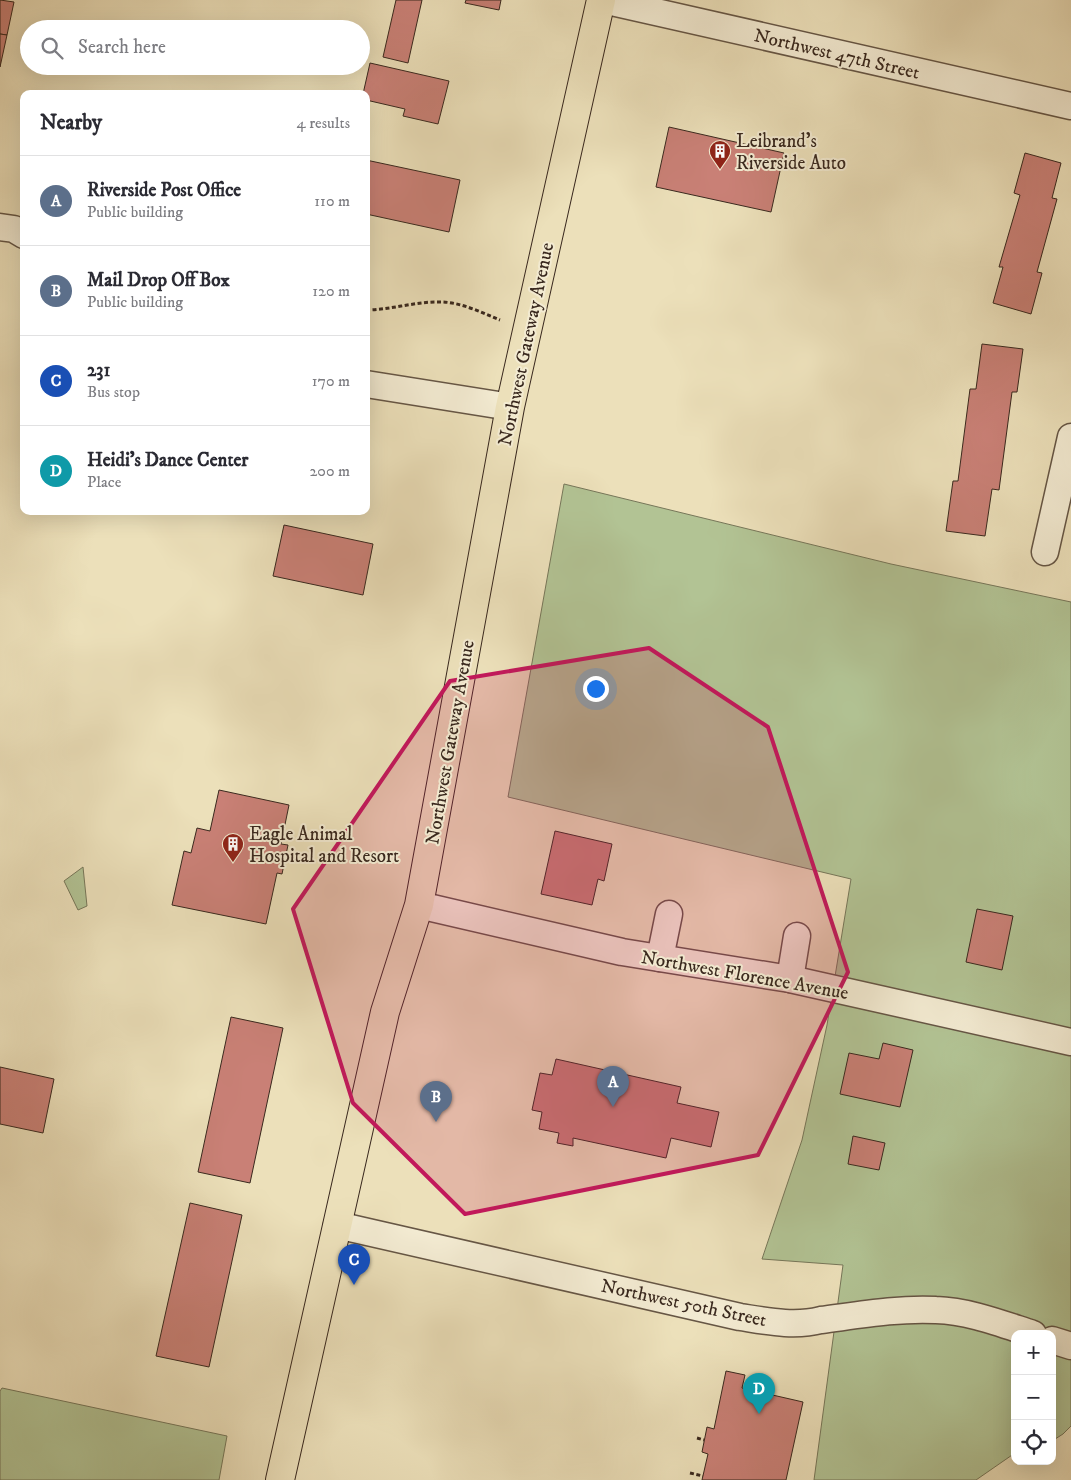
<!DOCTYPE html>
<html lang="en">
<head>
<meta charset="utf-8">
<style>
	:root { --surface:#fff; --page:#f2f2f3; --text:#2b2b33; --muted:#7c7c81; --line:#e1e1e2; --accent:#d93025 }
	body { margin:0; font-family:"IM FELL DW Pica",serif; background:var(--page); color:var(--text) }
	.controls { position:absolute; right:15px; bottom:15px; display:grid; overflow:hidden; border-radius:10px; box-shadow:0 5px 20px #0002 }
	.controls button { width:45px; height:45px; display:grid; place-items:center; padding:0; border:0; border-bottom:1px solid var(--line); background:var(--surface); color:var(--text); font:25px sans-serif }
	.you { position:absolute; left:595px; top:688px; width:18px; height:18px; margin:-12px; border:4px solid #fff; border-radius:50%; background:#1a73e8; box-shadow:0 0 0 8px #1a73e833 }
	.badge { display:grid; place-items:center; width:32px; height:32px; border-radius:50%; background:var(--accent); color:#fff; font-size:16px; font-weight:700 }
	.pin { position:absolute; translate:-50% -41px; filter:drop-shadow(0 1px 2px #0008) }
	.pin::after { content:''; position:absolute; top:26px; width:18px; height:15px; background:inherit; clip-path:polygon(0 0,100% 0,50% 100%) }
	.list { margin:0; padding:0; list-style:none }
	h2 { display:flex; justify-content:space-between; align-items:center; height:65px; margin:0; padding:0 20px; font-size:21px }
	h2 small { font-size:16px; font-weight:400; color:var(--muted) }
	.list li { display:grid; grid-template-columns:32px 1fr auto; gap:15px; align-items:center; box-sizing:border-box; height:90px; padding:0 20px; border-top:1px solid var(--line) }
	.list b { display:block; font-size:19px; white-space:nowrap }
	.list p { margin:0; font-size:16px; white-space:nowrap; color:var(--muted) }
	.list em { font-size:16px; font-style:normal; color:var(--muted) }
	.icon { flex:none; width:28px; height:28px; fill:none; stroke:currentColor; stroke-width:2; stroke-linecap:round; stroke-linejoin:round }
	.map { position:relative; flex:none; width:1071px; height:1480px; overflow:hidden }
	.search { position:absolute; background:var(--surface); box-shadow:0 5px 20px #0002; left:20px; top:20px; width:350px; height:55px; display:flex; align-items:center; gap:12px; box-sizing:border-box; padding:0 18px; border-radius:28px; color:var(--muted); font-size:19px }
	.panel { position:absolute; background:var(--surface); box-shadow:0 5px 20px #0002; left:20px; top:90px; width:350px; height:425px; border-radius:10px }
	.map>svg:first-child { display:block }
	.green { fill:#b2c394; stroke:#767659 }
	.building { fill:#c98076; stroke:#39281e }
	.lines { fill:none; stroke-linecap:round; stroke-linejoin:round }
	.minor-casing { stroke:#665645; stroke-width:29 }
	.major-casing { stroke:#39281e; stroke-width:30 }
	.path { stroke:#39281e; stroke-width:3; stroke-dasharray:4 2.5; stroke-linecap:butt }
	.minor { stroke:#f3ebd2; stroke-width:26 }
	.major { stroke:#ece0ba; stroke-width:28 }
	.marked { fill:#c2185b; fill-opacity:0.2; stroke:#c2185b; stroke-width:4; stroke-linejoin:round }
	.labels { text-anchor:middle; stroke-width:4; stroke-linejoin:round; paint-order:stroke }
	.street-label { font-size:19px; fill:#39281e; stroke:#f3ebd2 }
	.poi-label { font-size:19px; fill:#39281e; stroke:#f3ebd2; text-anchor:start }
</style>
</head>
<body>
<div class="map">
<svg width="1071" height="1480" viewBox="0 0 1071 1480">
	<rect width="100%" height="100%" fill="#ece0ba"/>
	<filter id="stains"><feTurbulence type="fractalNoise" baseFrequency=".004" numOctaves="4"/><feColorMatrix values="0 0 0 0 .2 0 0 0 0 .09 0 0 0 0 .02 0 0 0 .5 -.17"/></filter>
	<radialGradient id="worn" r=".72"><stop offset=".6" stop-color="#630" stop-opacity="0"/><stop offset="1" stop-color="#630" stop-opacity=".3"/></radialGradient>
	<g class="green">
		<path d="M 564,484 L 891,564 L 1071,602 L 1071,1426 L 1063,1434 L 1052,1441 L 1052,1334 L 1015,1334 L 1015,1453 L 976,1480 L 814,1480 L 843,1265 L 762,1259 L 802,1140 L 827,1025 L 851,879 L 508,797 Z"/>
		<path d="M 83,867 L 87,906 L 78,910 L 64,881 Z"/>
		<path d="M 2,1388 L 227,1436 L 219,1480 L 0,1480 L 0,1391 Z"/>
	</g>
	<g class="building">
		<path d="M 0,0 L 14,2 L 7,35 L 0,34 Z"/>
		<path d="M 396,0 L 422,0 L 408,63 L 383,57 Z"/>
		<path d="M 466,0 L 501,0 L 499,10 L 465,3 Z"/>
		<path d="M 0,34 L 7,35 L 0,67 Z"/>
		<path d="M 370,63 L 449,81 L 438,124 L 403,116 L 405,109 L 366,100 L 366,94 L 363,94 Z"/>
		<path d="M 669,127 L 784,153 L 771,212 L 656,187 Z"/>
		<path d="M 1025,153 L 1061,163 L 1052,198 L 1057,199 L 1037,272 L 1042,273 L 1031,314 L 993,303 L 1003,267 L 999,267 L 1020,195 L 1014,193 Z"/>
		<path d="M 366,160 L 460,180 L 449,232 L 366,214 Z"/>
		<path d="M 982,344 L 1023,349 L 1017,392 L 1012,392 L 999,490 L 992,489 L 985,536 L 946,531 L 953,481 L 958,481 L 970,389 L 976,389 Z"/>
		<path d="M 284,525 L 373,544 L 363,595 L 273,576 Z"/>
		<path d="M 219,790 L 289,805 L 281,844 L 288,845 L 282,874 L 277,873 L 266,924 L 172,905 L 184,851 L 191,853 L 197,828 L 210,831 Z"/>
		<path d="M 555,831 L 612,844 L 604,881 L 598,879 L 592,905 L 541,894 Z"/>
		<path d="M 977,909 L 1013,916 L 1002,970 L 966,962 Z"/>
		<path d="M 231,1017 L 283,1028 L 250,1183 L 198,1172 Z"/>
		<path d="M 883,1043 L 913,1050 L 900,1107 L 840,1094 L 849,1053 L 879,1059 Z"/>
		<path d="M 556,1059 L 681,1087 L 677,1103 L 719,1112 L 711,1147 L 671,1138 L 666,1158 L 573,1138 L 573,1146 L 557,1143 L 559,1133 L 539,1129 L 542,1112 L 532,1110 L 540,1073 L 552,1075 Z"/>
		<path d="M 0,1067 L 54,1079 L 43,1133 L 0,1124 Z"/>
		<path d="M 853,1136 L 885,1143 L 879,1170 L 848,1164 Z"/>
		<path d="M 190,1203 L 242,1215 L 209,1367 L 156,1356 Z"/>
		<path d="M 726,1371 L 745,1375 L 742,1388 L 803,1402 L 786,1480 L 702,1480 L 708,1454 L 702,1452 L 707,1427 L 714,1429 Z"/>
	</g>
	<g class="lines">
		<g class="minor-casing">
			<g id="minor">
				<path d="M 603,0 L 1071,106"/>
				<path d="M 0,227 L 14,229 L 24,235"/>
				<path d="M 366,384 L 510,407"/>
				<path d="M 1045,552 L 1071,437"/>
				<path d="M 419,905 L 622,952 L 790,979 L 1071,1042"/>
				<path d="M 660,958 L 669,914"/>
				<path d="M 790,979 L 797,936"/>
				<path d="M 337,1225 L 740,1317 C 766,1321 794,1327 821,1320 C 859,1315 898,1308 936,1310 C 969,1311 1002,1324 1033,1334"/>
				<path d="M 1052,1340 L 1071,1346"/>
			</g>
		</g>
		<g class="major-casing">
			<path id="major" d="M 280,1480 L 385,1012 L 419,905 L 510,407 L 601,0"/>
		</g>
		<g class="path">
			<path d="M 366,310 C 390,310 413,302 437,302 C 459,301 480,312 500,320"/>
			<path d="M 697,1438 L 704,1440"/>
			<path d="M 690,1473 L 703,1476"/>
		</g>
		<use href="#minor" class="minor"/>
		<use href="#major" class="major"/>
	</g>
	<path class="marked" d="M 649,648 L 768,727 L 848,972 L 758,1155 L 465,1214 L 353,1103 L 293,909 L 450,681 Z"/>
	<defs>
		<g id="building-pin" transform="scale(1.125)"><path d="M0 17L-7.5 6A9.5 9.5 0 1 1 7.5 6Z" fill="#8f2418" stroke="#f3ebd2"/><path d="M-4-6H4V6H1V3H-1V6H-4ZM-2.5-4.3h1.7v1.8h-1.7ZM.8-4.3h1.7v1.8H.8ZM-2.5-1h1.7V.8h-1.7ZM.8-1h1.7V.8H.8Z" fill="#fff"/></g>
	</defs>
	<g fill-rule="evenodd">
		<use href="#building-pin" x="720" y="151"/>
		<use href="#building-pin" x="233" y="844"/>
	</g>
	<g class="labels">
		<g class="street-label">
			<text transform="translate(837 53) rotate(13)" y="7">Northwest 47th Street</text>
			<text transform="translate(525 344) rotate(-78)" y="7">Northwest Gateway Avenue</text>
			<text transform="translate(449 742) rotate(-80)" y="7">Northwest Gateway Avenue</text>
			<text transform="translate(745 974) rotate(10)" y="7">Northwest Florence Avenue</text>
			<text transform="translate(684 1302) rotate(12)" y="7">Northwest 50th Street</text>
		</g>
		<g class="poi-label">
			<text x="736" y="147">Leibrand's<tspan x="736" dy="22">Riverside Auto</tspan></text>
			<text x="249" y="840">Eagle Animal<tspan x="249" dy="22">Hospital and Resort</tspan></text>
		</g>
	</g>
	<rect width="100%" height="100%" filter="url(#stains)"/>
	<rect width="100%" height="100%" fill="url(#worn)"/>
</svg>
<div class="controls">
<button>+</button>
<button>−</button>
<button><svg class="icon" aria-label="locate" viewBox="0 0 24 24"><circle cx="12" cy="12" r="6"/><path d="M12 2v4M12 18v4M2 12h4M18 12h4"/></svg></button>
</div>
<div class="you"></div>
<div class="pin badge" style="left:613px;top:1107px;background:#5c6f8a">A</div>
<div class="pin badge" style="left:436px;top:1122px;background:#5c6f8a">B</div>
<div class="pin badge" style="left:354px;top:1285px;background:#1a4fb4">C</div>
<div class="pin badge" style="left:759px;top:1414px;background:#0f9aa8">D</div>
<div class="search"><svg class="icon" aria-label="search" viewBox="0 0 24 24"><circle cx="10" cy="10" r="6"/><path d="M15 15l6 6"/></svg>Search here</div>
<section class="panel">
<h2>Nearby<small>4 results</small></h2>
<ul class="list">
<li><span class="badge" style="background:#5c6f8a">A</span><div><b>Riverside Post Office</b><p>Public building</p></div><em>110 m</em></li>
<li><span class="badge" style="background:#5c6f8a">B</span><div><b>Mail Drop Off Box</b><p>Public building</p></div><em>120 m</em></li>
<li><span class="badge" style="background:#1a4fb4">C</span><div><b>231</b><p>Bus stop</p></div><em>170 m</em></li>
<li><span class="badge" style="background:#0f9aa8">D</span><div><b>Heidi's Dance Center</b><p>Place</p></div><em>200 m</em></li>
</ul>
</section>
</div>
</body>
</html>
